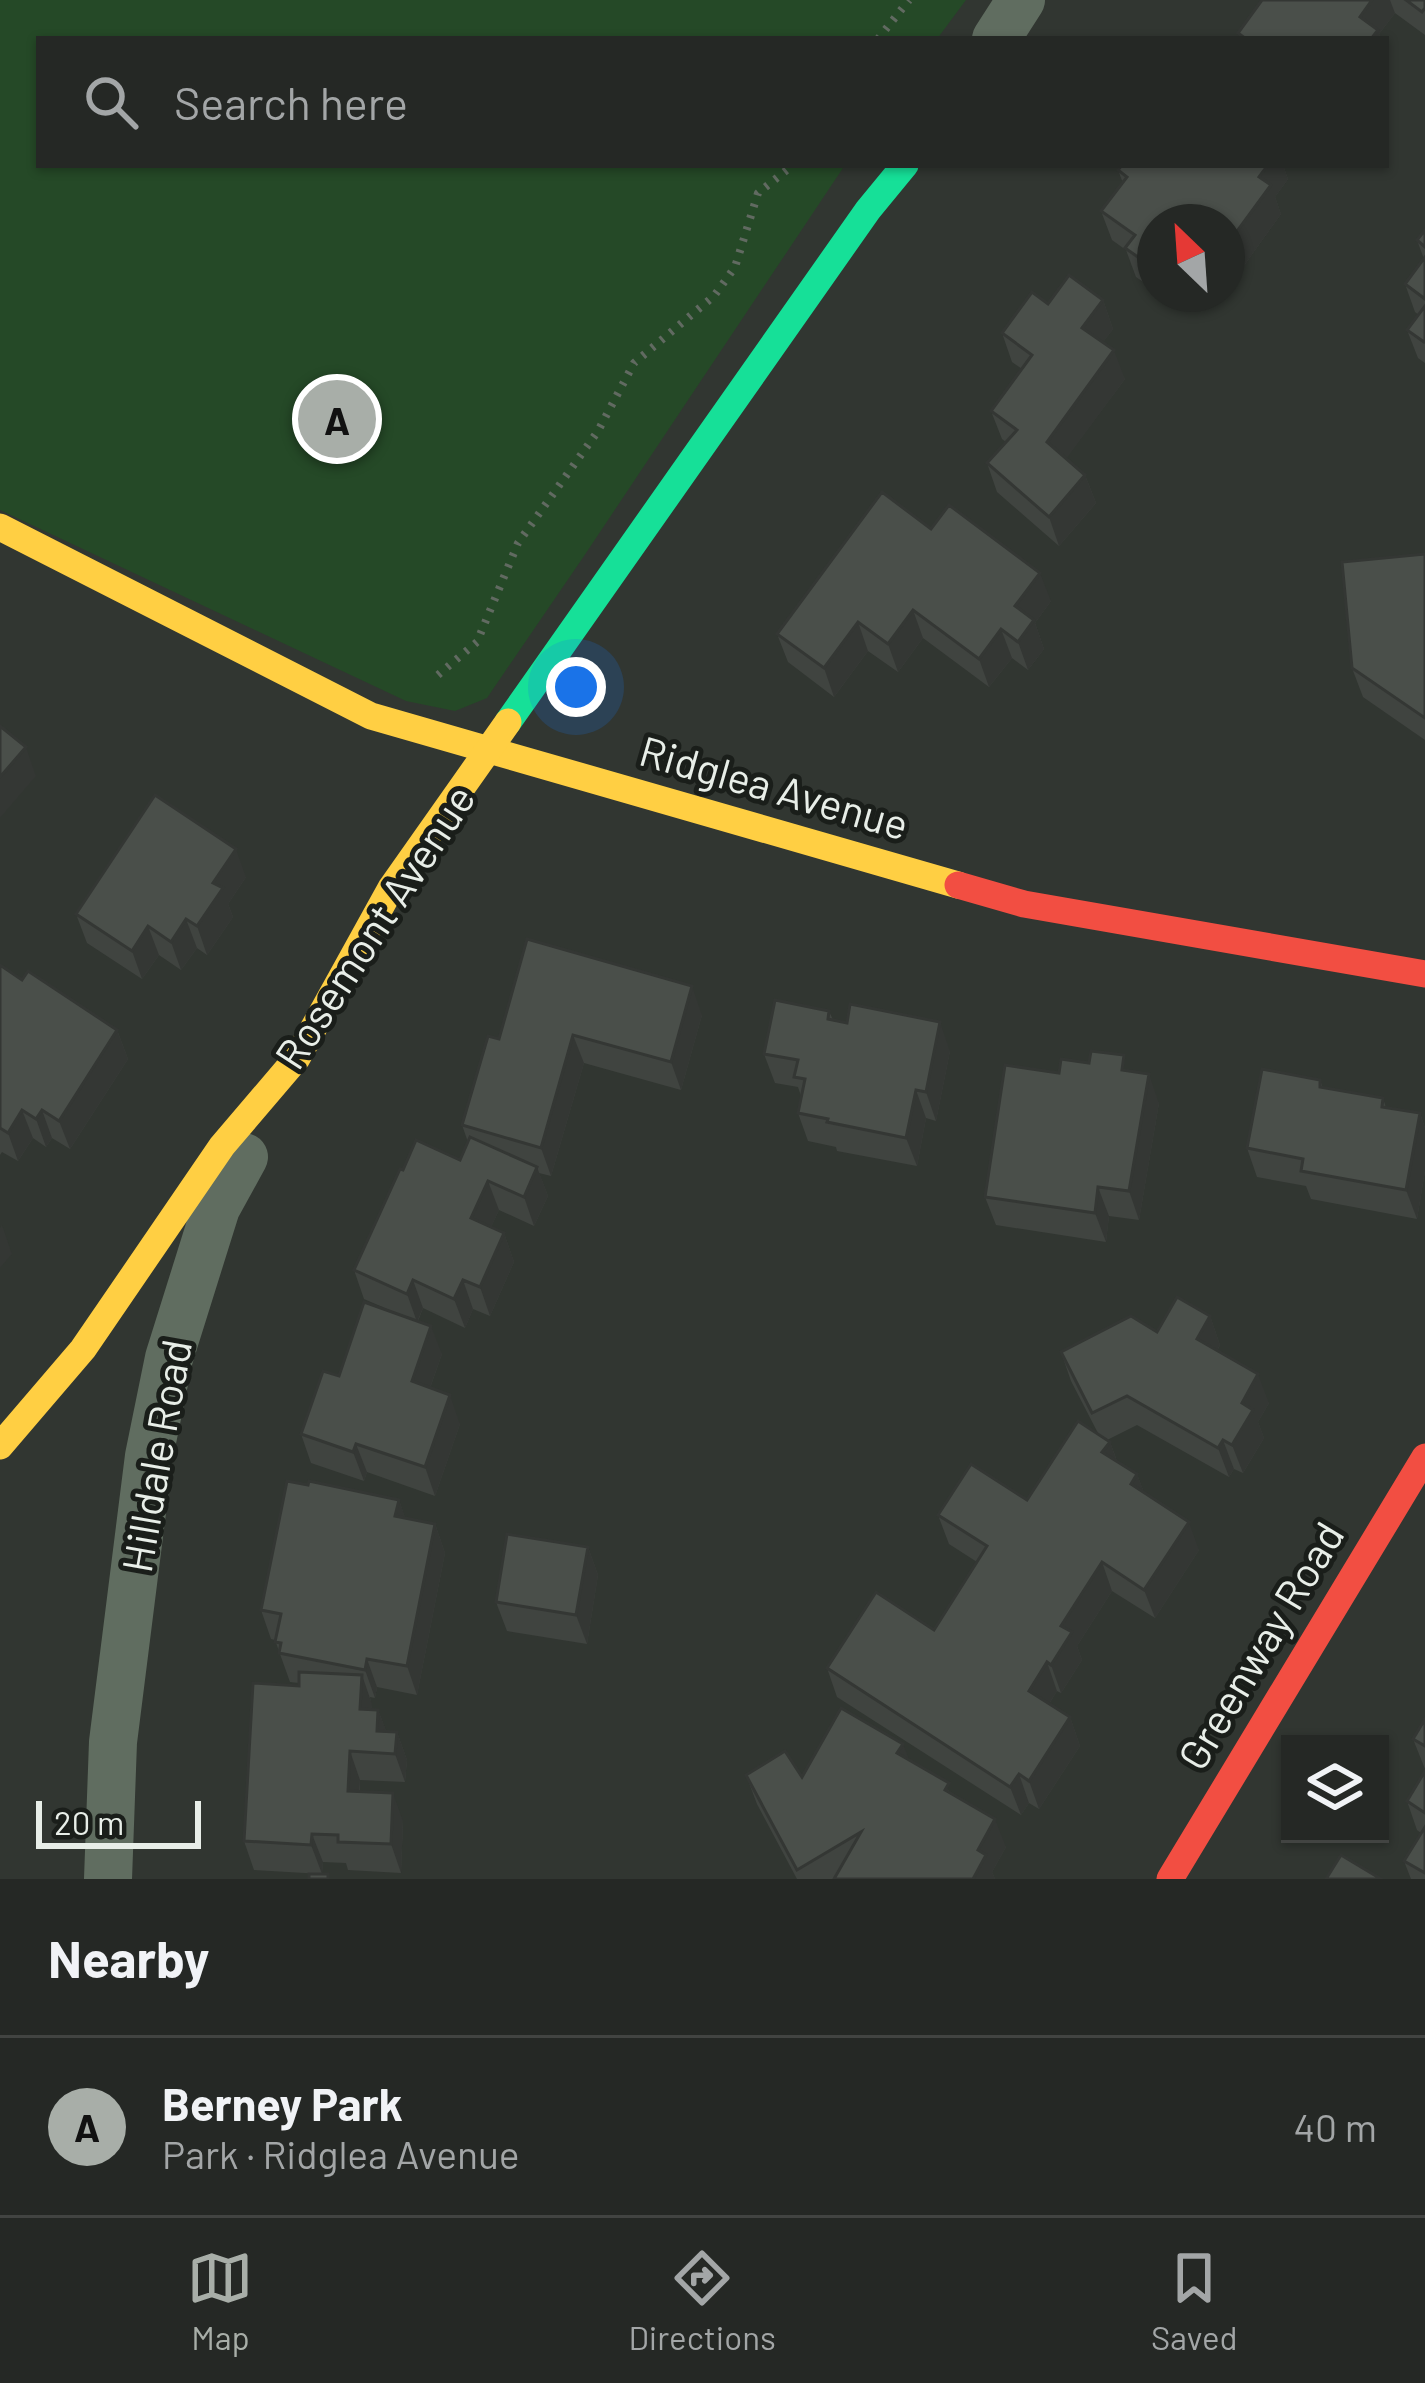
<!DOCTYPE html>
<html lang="en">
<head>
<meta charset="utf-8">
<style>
	:root { --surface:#252825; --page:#2d302d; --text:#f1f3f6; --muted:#a3a6a7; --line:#424442; --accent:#a8aea8 }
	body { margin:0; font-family:Barlow,sans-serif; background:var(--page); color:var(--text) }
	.controls { position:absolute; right:36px; bottom:36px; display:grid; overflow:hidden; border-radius:0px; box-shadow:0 3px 9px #0004 }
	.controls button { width:108px; height:108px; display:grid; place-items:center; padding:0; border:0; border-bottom:3px solid var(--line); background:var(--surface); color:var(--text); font:60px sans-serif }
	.compass { position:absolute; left:1137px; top:204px; width:108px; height:108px; border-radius:50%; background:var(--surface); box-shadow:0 3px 9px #0004; rotate:335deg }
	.scale { position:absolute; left:36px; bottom:30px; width:165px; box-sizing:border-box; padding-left:12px; border:6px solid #e8eee8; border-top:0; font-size:33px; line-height:42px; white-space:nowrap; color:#e8eee8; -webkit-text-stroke:9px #1a1e1a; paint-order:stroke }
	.you { position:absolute; left:576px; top:687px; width:42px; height:42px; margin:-30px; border:9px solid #fff; border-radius:50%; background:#1a73e8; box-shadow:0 0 0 18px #1a73e833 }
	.badge { display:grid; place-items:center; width:78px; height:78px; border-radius:50%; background:var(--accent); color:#111; font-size:39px; font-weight:700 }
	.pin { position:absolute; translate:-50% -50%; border:6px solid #fff; box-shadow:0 3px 12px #0006 }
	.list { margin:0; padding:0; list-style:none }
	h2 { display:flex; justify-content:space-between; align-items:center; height:156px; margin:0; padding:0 48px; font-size:51px }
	h2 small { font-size:39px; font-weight:400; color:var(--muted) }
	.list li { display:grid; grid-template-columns:78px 1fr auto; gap:36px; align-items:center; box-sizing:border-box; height:180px; padding:0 48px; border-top:3px solid var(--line) }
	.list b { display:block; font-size:45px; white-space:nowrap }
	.list p { margin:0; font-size:39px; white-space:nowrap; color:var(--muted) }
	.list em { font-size:39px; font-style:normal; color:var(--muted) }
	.icon { flex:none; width:66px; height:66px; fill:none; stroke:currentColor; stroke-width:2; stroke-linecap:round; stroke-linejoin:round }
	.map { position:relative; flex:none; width:1425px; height:1879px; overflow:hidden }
	.search { position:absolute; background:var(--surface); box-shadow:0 3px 9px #0004; left:36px; right:36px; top:36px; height:132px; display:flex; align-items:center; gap:30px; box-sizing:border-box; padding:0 42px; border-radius:0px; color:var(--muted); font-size:45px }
	.sheet { height:336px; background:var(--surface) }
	nav { display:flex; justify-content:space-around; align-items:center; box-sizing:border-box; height:168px; border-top:3px solid var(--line); background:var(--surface); font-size:33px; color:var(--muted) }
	nav a { display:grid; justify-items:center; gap:6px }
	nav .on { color:var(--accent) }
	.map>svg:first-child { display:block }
	.green { fill:#254927 }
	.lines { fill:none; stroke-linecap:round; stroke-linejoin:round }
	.path { stroke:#616a61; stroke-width:8; stroke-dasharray:3 9; stroke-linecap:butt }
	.street { stroke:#606d60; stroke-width:48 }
	.fast { stroke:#16e098; stroke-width:27 }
	.slow { stroke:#ffcf43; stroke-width:27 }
	.jam { stroke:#f24e42; stroke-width:27 }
	.wall { fill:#404440 }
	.shaded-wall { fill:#343734 }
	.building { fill:#4a4f4a; stroke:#343734; stroke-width:3 }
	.labels { text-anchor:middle; stroke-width:10; stroke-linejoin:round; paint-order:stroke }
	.street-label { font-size:42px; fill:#e8eee8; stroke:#1a1e1a }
</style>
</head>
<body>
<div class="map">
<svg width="1425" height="1879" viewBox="0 0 1425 1879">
	<rect width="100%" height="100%" fill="#313631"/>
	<path class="green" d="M 0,0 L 966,0 L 937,39 L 39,39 L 39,165 L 845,165 L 582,559 L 487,698 L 455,711 L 406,701 L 0,510 Z"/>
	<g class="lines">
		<g class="path">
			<path d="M 878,39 L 909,0"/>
			<path d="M 438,675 L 477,642 L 518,543 L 598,431 L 634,363 L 714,296 L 735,267 L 758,193 L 793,165"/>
		</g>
		<g class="street">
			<path d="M 996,39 L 1021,0"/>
			<path d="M 108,1879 L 113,1742 L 149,1456 L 169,1358 L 216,1208 L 244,1157"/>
		</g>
		<path class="fast" d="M 508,722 L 868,210 L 905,165"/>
		<g class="slow">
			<path d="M 0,527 L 371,716 L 958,885"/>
			<path d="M 0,1446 L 83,1349 L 222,1146 L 297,1058 L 391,888 L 508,722"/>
		</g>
		<g class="jam">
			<path d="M 958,885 L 1024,904 L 1425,974"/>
			<path d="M 1170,1879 L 1425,1457"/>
		</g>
	</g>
	<g class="wall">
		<path d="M 1262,0 L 1425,0 L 1425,35 L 1395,13 L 1379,34 L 1381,39 L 1241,39 L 1238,33 Z"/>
		<path d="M 1122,165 L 1283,165 L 1288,179 L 1275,197 L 1281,214 L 1238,274 L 1227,266 L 1227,222 L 1155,222 L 1155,290 L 1136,277 L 1126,250 L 1112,240 L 1101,211 L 1123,183 L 1118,170 Z"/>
		<path d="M 1425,230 L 1425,363 L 1418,358 L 1407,330 L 1419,315 L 1415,312 L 1405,284 L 1424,259 L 1417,240 Z"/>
		<path d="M 1160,294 L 1183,294 L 1175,305 Z"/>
		<path d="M 1103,300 L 1113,329 L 1103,342 L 1125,379 L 1066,458 L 1085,475 L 1096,503 L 1059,546 L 997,492 L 987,463 L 1006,442 L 1002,439 L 991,411 L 1022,369 L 1012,362 L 1002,333 L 1048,304 Z"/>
		<path d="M 931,529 L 1051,601 L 1035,623 L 1044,649 L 1028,670 L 1012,658 L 989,687 L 923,638 L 898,672 L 868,651 L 834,697 L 788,662 L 777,634 Z"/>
		<path d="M 1425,554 L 1425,740 L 1363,697 L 1352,668 Z"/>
		<path d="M 246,877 L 228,904 L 233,917 L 207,955 L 197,948 L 181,970 L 159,955 L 142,979 L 87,943 L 76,914 Z"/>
		<path d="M 0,965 L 22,980 L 117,1030 L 128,1059 L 70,1149 L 52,1138 L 46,1147 L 33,1138 L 18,1161 L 2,1152 L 0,1155 Z"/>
		<path d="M 829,1011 L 833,1020 L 950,1051 L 936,1121 L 926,1118 L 917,1166 L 837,1151 L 836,1147 L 808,1141 L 798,1113 L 801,1096 L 798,1087 L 775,1083 L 764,1054 Z"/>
		<path d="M 702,1015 L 681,1090 L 584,1063 L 551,1176 L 539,1173 L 548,1196 L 534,1226 L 499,1210 L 491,1227 L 504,1233 L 514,1262 L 490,1316 L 473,1309 L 465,1328 L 423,1308 L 418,1321 L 442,1354 L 430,1388 L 460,1424 L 435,1496 L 367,1472 L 364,1481 L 311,1463 L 301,1434 L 339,1376 L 401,1315 L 364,1299 L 354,1270 L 460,1160 L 468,1142 L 462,1125 L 499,1039 Z"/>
		<path d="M 1130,1071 L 1159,1103 L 1139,1220 L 1109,1216 L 1106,1242 L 996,1225 L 985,1197 Z"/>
		<path d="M 1320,1080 L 1323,1088 L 1383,1098 L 1386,1108 L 1420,1113 L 1425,1128 L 1425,1171 L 1417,1219 L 1311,1199 L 1306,1186 L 1257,1177 L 1247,1148 Z"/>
		<path d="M 1210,1316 L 1220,1345 L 1217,1351 L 1269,1403 L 1258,1422 L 1264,1438 L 1243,1473 L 1234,1469 L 1229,1477 L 1137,1425 L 1107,1440 L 1110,1442 L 1117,1461 L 1137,1474 L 1144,1493 L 1199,1550 L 1155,1618 L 1112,1591 L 1077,1646 L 1082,1660 L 1061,1693 L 1057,1691 L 1049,1704 L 1070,1717 L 1080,1746 L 1039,1809 L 1029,1803 L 1021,1815 L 837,1697 L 827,1668 L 934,1630 L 977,1562 L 949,1544 L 938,1515 L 1027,1500 L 1099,1435 L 1071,1381 L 1061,1352 L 1157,1332 Z"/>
		<path d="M 399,1500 L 405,1518 L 435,1524 L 445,1553 L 417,1695 L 377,1687 L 375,1698 L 370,1697 L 372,1710 L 378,1710 L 386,1731 L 397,1732 L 407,1760 L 405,1782 L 360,1780 L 360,1791 L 403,1821 L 401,1873 L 348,1870 L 346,1863 L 323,1862 L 322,1874 L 254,1870 L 244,1841 L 299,1683 L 290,1682 L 275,1640 L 271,1639 L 261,1610 Z"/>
		<path d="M 588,1547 L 598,1575 L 587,1644 L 507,1631 L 496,1602 Z"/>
		<path d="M 1425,1719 L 1425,1769 L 1413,1739 Z"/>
		<path d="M 909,1760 L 953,1794 L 1006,1847 L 992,1872 L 995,1879 L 797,1879 L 757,1804 L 746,1775 L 802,1777 Z"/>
		<path d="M 1425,1771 L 1425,1879 L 1411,1879 L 1404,1861 L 1421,1833 L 1417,1830 L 1407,1801 Z"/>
	</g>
	<g class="shaded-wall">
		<path d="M 1372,0 L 1390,0 L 1395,13 L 1379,34 L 1381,39 L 1368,39 L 1360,17 Z"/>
		<path d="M 1268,165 L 1283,165 L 1288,179 L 1275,197 L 1281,214 L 1238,274 L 1227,245 L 1259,177 Z"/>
		<path d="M 1171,294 L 1183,294 L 1175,305 Z"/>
		<path d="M 1103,300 L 1113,329 L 1093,356 L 1082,328 Z"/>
		<path d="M 1114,350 L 1125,379 L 1058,470 L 1047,442 Z"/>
		<path d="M 1085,475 L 1096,503 L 1059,546 L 1049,517 Z"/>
		<path d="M 1040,573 L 1051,601 L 1035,623 L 1044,649 L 1028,670 L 1018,642 L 1015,606 Z"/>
		<path d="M 913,610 L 923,638 L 898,672 L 888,644 Z"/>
		<path d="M 858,622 L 868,651 L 834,697 L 824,668 Z"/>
		<path d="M 1001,629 L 1012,658 L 989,687 L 979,659 Z"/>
		<path d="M 26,747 L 36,776 L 0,818 L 0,777 Z"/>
		<path d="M 236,849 L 246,877 L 228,904 L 233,917 L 207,955 L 197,926 L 213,883 Z"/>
		<path d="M 186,919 L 197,948 L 181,970 L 171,942 Z"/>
		<path d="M 148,926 L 159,955 L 142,979 L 132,951 Z"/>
		<path d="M 692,986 L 702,1015 L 681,1090 L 671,1062 Z"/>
		<path d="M 940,1022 L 950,1051 L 936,1121 L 926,1092 Z"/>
		<path d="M 117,1030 L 128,1059 L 70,1149 L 59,1121 Z"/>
		<path d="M 573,1035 L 584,1063 L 551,1176 L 541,1148 Z"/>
		<path d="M 1149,1074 L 1159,1103 L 1139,1220 L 1129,1191 Z"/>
		<path d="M 916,1090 L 926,1118 L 917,1166 L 906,1138 Z"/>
		<path d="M 22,1110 L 33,1138 L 18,1161 L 8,1133 Z"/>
		<path d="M 42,1110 L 52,1138 L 46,1147 L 36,1119 Z"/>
		<path d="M 1420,1113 L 1425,1128 L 1425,1171 L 1417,1219 L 1406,1190 Z"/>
		<path d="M 537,1167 L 548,1196 L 534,1226 L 524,1197 Z"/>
		<path d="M 488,1181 L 499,1210 L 482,1247 L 471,1218 Z"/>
		<path d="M 1098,1187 L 1109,1216 L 1106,1242 L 1095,1213 Z"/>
		<path d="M 2,1225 L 12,1254 L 0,1268 L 0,1228 Z"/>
		<path d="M 504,1233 L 514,1262 L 490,1316 L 480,1287 Z"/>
		<path d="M 413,1280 L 423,1308 L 417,1322 L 407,1294 Z"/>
		<path d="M 463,1280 L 473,1309 L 465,1328 L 454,1299 Z"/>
		<path d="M 1210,1316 L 1220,1345 L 1207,1368 L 1197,1339 Z"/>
		<path d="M 431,1326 L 442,1354 L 422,1410 L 412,1381 Z"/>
		<path d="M 1258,1374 L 1269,1403 L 1258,1422 L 1264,1438 L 1243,1473 L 1232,1445 L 1242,1403 Z"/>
		<path d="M 450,1395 L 460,1424 L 435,1496 L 425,1467 Z"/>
		<path d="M 1223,1440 L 1234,1469 L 1229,1477 L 1218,1448 Z"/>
		<path d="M 1110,1442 L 1120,1470 L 1102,1452 Z"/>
		<path d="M 356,1444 L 367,1472 L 364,1481 L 353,1452 Z"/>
		<path d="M 1137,1474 L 1148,1503 L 1131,1484 Z"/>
		<path d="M 399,1500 L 409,1528 L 395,1516 Z"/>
		<path d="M 1189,1522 L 1199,1550 L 1155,1618 L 1144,1590 Z"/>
		<path d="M 435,1524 L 445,1553 L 417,1695 L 407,1666 Z"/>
		<path d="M 588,1547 L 598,1575 L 587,1644 L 576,1615 Z"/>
		<path d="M 1102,1562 L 1112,1591 L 1077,1646 L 1082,1660 L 1061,1693 L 1051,1665 L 1061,1626 Z"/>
		<path d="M 367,1659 L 377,1687 L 375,1698 L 365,1670 Z"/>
		<path d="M 1047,1662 L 1057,1691 L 1039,1720 L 1029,1691 Z"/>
		<path d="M 362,1675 L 372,1704 L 370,1738 L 360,1709 Z"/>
		<path d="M 378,1710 L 389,1738 L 377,1731 Z"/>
		<path d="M 1070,1717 L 1080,1746 L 1039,1809 L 1029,1781 Z"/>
		<path d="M 397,1732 L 407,1760 L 405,1782 L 395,1754 Z"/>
		<path d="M 903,1744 L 914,1772 L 897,1753 Z"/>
		<path d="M 350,1751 L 360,1780 L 358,1819 L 348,1791 Z"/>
		<path d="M 1019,1774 L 1029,1803 L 1021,1815 L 1010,1787 Z"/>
		<path d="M 393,1793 L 403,1821 L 401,1873 L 391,1844 Z"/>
		<path d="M 995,1819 L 1006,1847 L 992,1872 L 995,1879 L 973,1879 L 978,1850 Z"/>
		<path d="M 312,1834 L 323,1862 L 322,1874 L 311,1845 Z"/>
	</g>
	<g class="building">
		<path d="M 1262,0 L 1372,0 L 1360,17 L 1378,30 L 1371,39 L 1246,39 L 1238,33 Z"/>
		<path d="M 1406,0 L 1425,0 L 1425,8 L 1422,12 Z"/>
		<path d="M 1122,165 L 1268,165 L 1259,177 L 1271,185 L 1227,245 L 1227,222 L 1155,222 L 1155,269 L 1125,248 L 1135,235 L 1101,211 L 1127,177 L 1118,170 Z"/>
		<path d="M 1425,230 L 1425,247 L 1417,240 Z"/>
		<path d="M 1425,257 L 1425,299 L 1405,284 Z"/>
		<path d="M 1069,275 L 1103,300 L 1082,328 L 1114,350 L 1047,442 L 1085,475 L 1049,517 L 987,463 L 1017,430 L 991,411 L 1032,355 L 1002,333 L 1032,292 L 1048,304 Z"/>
		<path d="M 1425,306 L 1425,341 L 1424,342 L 1407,330 Z"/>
		<path d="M 882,492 L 931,529 L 949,505 L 1040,573 L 1015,606 L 1034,620 L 1018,642 L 1001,629 L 979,659 L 913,610 L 888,644 L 858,622 L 824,668 L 777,634 Z"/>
		<path d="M 1425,554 L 1425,718 L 1352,668 L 1342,562 Z"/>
		<path d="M 0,726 L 26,747 L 0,777 Z"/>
		<path d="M 155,795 L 236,849 L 213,883 L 223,888 L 197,926 L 186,919 L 171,942 L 148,926 L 132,951 L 76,914 Z"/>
		<path d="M 527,939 L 692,986 L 671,1062 L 573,1035 L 541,1148 L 462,1125 L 488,1036 L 499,1039 Z"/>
		<path d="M 0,965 L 22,980 L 28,971 L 117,1030 L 59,1121 L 42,1110 L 36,1119 L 22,1110 L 8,1133 L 0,1128 Z"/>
		<path d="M 775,1000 L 829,1011 L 828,1019 L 847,1023 L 850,1004 L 940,1022 L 926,1092 L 916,1090 L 906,1138 L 827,1122 L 828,1119 L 798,1113 L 805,1079 L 794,1077 L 798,1060 L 764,1054 Z"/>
		<path d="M 1091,1051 L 1124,1055 L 1122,1070 L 1149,1074 L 1129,1191 L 1098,1187 L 1095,1213 L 985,1197 L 1005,1065 L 1059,1073 L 1061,1059 L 1089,1063 Z"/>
		<path d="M 1262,1069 L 1320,1080 L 1320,1087 L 1383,1098 L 1382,1107 L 1420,1113 L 1406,1190 L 1301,1171 L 1303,1159 L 1247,1148 Z"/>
		<path d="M 470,1137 L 537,1167 L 524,1197 L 488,1181 L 471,1218 L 504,1233 L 480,1287 L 463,1280 L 454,1299 L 413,1280 L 407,1294 L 354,1270 L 400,1169 L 403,1170 L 416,1140 L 460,1160 Z"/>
		<path d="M 1177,1297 L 1210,1316 L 1197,1339 L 1258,1374 L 1242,1403 L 1253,1410 L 1232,1445 L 1223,1440 L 1218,1448 L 1127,1396 L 1092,1413 L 1061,1352 L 1131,1316 L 1157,1332 Z"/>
		<path d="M 364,1302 L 431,1326 L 412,1381 L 450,1395 L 425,1467 L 356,1444 L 353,1452 L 301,1434 L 323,1371 L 339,1376 Z"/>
		<path d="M 1078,1421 L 1110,1442 L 1102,1452 L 1137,1474 L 1131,1484 L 1189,1522 L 1144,1590 L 1102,1562 L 1061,1626 L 1072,1632 L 1051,1665 L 1047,1662 L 1029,1691 L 1070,1717 L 1029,1781 L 1019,1774 L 1010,1787 L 827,1668 L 876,1592 L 934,1630 L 987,1546 L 938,1515 L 971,1464 L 1027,1500 Z"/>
		<path d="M 287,1481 L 308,1485 L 309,1481 L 399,1500 L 395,1516 L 435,1524 L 407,1666 L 367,1659 L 365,1670 L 279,1653 L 281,1643 L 275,1642 L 281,1614 L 261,1610 Z"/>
		<path d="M 507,1534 L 588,1547 L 576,1615 L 496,1602 Z"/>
		<path d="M 299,1672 L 362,1675 L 360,1709 L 378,1710 L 377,1731 L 397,1732 L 395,1754 L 350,1751 L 348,1791 L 393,1793 L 391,1844 L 338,1842 L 338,1835 L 312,1834 L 311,1845 L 244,1841 L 253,1683 L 299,1686 Z"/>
		<path d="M 841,1708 L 903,1744 L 897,1753 L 949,1783 L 945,1790 L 995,1819 L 978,1850 L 986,1855 L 973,1879 L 834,1879 L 861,1832 L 797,1870 L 746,1775 L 785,1751 L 802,1777 Z"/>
		<path d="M 1425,1719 L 1425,1746 L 1413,1739 Z"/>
		<path d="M 1425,1771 L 1425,1813 L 1407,1801 Z"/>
		<path d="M 1425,1827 L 1425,1873 L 1404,1861 Z"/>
		<path d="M 1341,1855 L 1381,1879 L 1326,1879 Z"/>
		<rect x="309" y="1874" width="19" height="5"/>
	</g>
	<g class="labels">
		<g class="street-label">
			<text transform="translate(774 788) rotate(16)" y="15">Ridglea Avenue</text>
			<text transform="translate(375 927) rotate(-57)" y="15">Rosemont Avenue</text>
			<text transform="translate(157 1456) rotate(-80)" y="15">Hilldale Road</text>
			<text transform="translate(1261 1646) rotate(-59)" y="15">Greenway Road</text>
		</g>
	</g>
</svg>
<div class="controls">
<button><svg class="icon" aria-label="layers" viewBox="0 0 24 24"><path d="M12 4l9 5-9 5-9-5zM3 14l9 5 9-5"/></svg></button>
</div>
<svg class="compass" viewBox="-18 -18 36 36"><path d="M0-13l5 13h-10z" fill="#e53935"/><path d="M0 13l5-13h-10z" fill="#a3a6a7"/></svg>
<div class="scale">20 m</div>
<div class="you"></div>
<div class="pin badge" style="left:337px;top:419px">A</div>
<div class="search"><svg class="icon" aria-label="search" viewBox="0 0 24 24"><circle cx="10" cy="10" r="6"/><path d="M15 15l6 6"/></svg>Search here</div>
</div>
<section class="sheet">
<h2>Nearby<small></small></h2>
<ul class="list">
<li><span class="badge">A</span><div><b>Berney Park</b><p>Park · Ridglea Avenue</p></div><em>40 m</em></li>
</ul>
</section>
<nav>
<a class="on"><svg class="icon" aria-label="map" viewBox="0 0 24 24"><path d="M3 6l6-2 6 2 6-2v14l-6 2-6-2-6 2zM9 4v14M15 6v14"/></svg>Map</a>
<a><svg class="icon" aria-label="directions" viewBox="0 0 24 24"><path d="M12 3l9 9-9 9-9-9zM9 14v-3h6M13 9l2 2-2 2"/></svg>Directions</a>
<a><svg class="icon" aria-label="saved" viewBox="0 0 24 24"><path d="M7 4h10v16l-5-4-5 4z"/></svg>Saved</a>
</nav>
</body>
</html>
